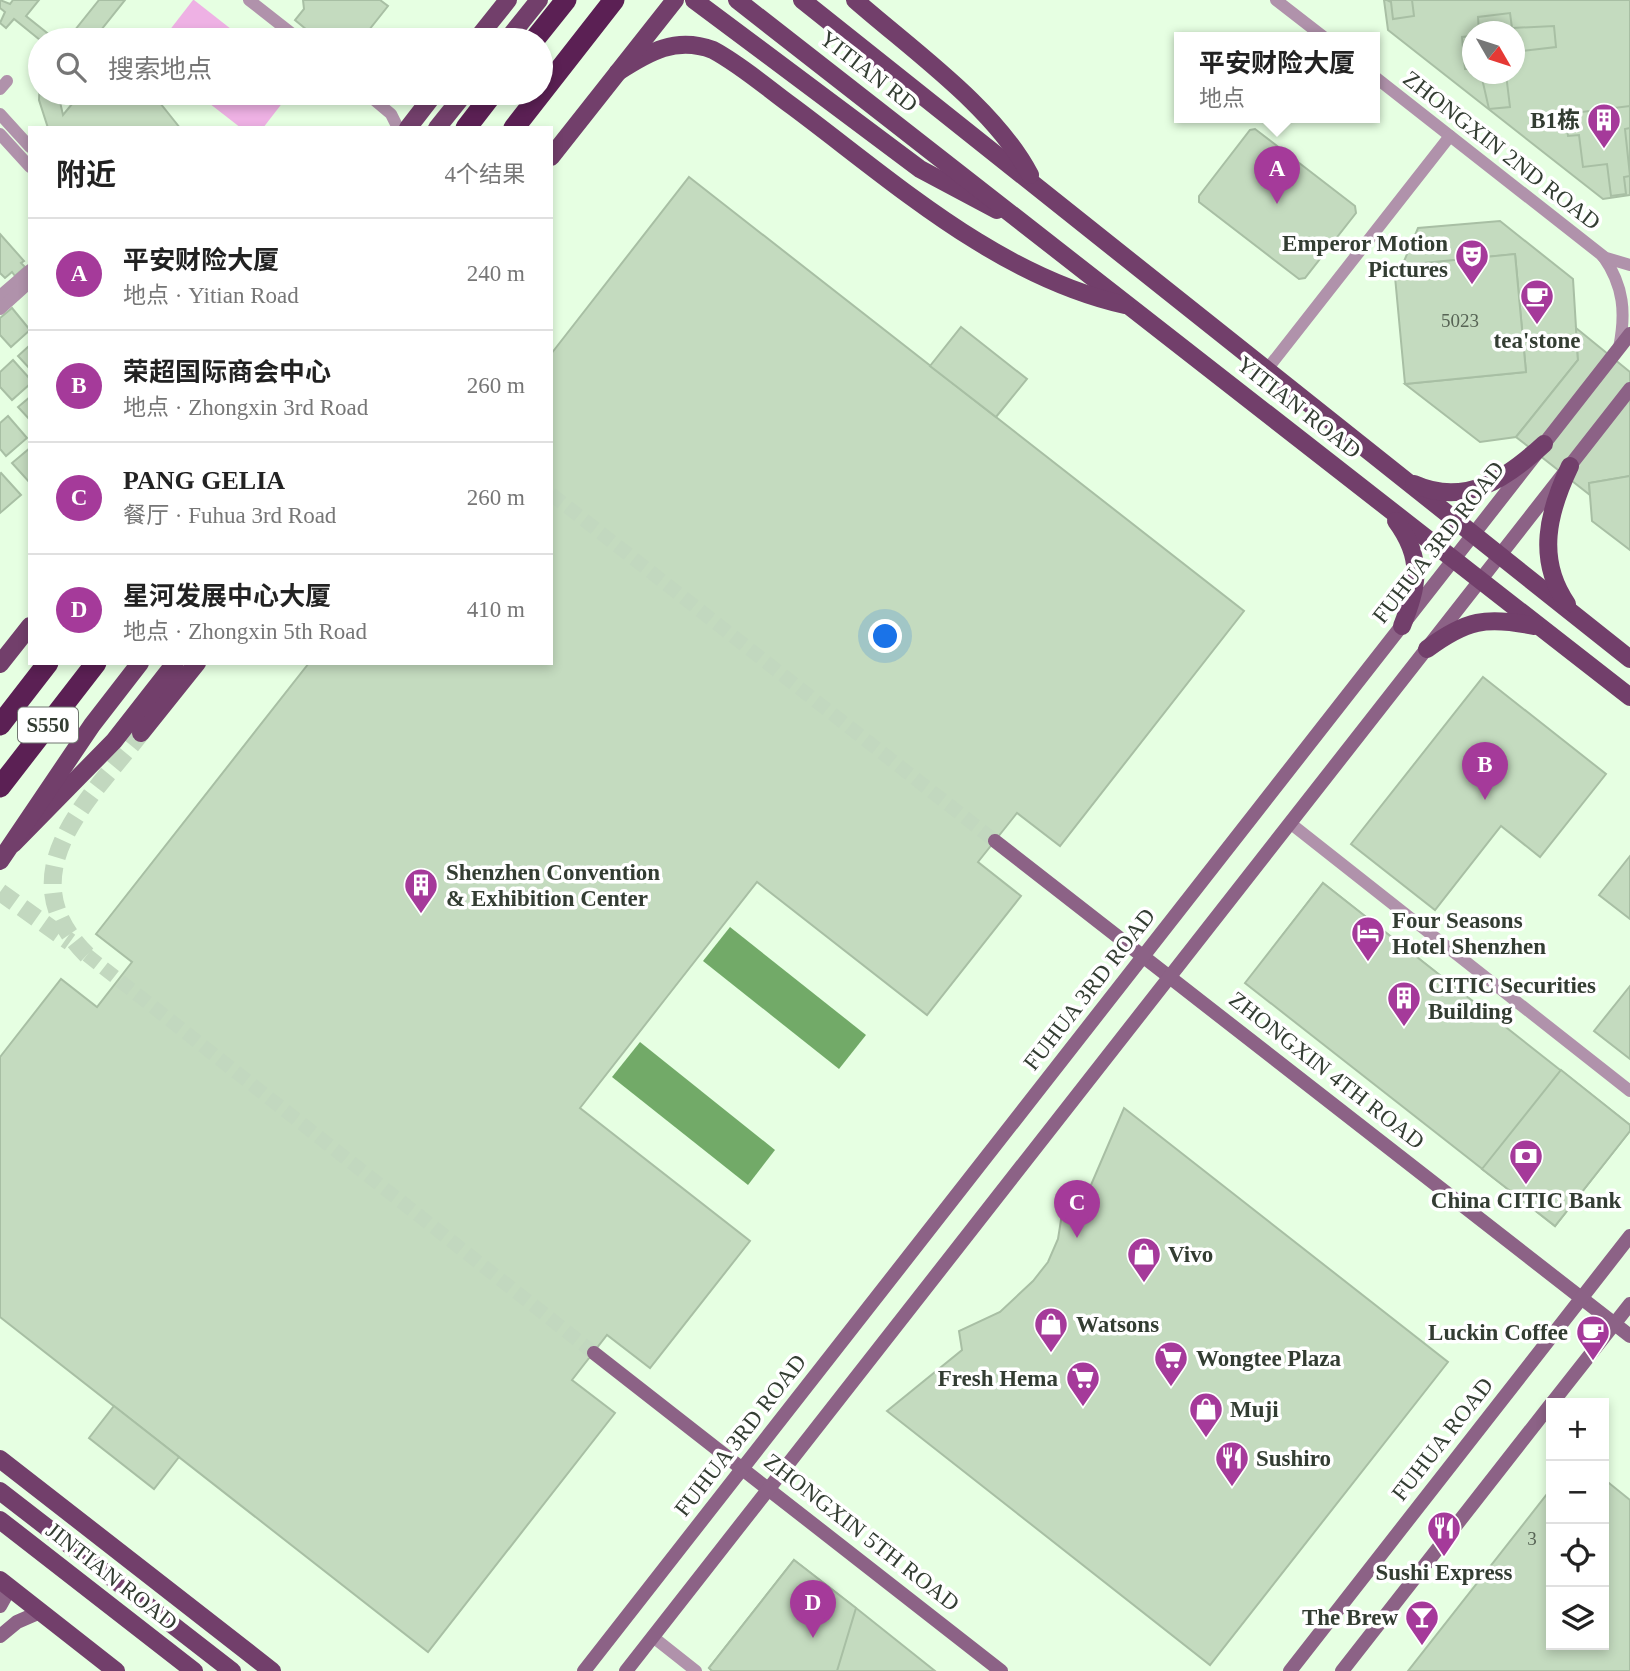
<!DOCTYPE html>
<html lang="zh">
<head>
<meta charset="utf-8">
<style>
	:root { --surface:#fff; --page:#f6f6f6; --text:#222; --muted:#767676; --line:#e0e0e0; --accent:#a53a9a }
	body { margin:0; font-family:"Times New Roman","Noto Sans SC",serif; background:var(--page); color:var(--text) }
	.controls { position:absolute; right:21px; bottom:21px; display:grid; overflow:hidden; border-radius:0px; box-shadow:0 4px 10px #0003 }
	.controls button { width:63px; height:63px; display:grid; place-items:center; padding:0; border:0; border-bottom:2px solid var(--line); background:var(--surface); color:var(--text); font:35px sans-serif }
	.compass { position:absolute; left:1462px; top:21px; width:63px; height:63px; border-radius:50%; background:var(--surface); box-shadow:0 4px 10px #0003; rotate:129deg }
	.you { position:absolute; left:886px; top:637px; width:24px; height:24px; margin:-18px; border:5px solid #fff; border-radius:50%; background:#1a73e8; box-shadow:0 0 0 10px #1a73e833 }
	.badge { display:grid; place-items:center; width:46px; height:46px; border-radius:50%; background:var(--accent); color:#fff; font-size:23px; font-weight:700 }
	.pin { position:absolute; translate:-50% -58px; filter:drop-shadow(0 2px 4px #0008) }
	.pin::after { content:''; position:absolute; top:37px; width:24px; height:21px; background:inherit; clip-path:polygon(0 0,100% 0,50% 100%) }
	.popup { position:absolute; left:1174px; top:32px; width:206px; height:91px; box-sizing:border-box; display:grid; place-content:center; border-radius:0px; background:var(--surface); filter:drop-shadow(0 2px 5px #0005); font-size:23px; white-space:nowrap; color:var(--muted) }
	.popup b { font-size:26px; color:var(--text) }
	.popup::after { content:''; position:absolute; left:50%; top:100%; margin-left:-14px; border:14px solid transparent; border-top-color:var(--surface) }
	.list { margin:0; padding:0; list-style:none }
	h2 { display:flex; justify-content:space-between; align-items:center; height:91px; margin:0; padding:0 28px; font-size:30px }
	h2 small { font-size:23px; font-weight:400; color:var(--muted) }
	.list li { display:grid; grid-template-columns:46px 1fr auto; gap:21px; align-items:center; box-sizing:border-box; height:112px; padding:0 28px; border-top:2px solid var(--line) }
	.list b { display:block; font-size:26px; white-space:nowrap }
	.list p { margin:0; font-size:23px; white-space:nowrap; color:var(--muted) }
	.list em { font-size:23px; font-style:normal; color:var(--muted) }
	.icon { flex:none; width:38px; height:38px; fill:none; stroke:currentColor; stroke-width:2; stroke-linecap:round; stroke-linejoin:round }
	.map { position:relative; flex:none; width:1630px; height:1671px; overflow:hidden }
	.search { position:absolute; background:var(--surface); box-shadow:0 4px 10px #0003; left:28px; top:28px; width:525px; height:77px; display:flex; align-items:center; gap:18px; box-sizing:border-box; padding:0 24px; border-radius:38px; color:var(--muted); font-size:26px }
	.panel { position:absolute; background:var(--surface); box-shadow:0 4px 10px #0003; left:28px; top:126px; width:525px; height:539px; border-radius:0px }
	.map>svg:first-child { display:block }
	.green { fill:#eeb1e4 }
	.water { fill:#72aa68 }
	.building { fill:#c4dbbf; stroke:#a8bfa4; stroke-width:2; fill-rule:evenodd }
	.lines { fill:none; stroke-linecap:round; stroke-linejoin:round }
	.secondary-tunnel { stroke:#c2d8bf; stroke-width:14; stroke-dasharray:14 7; stroke-linecap:butt }
	.primary-tunnel { stroke:#c2d8bf; stroke-width:18; stroke-dasharray:18 9; stroke-linecap:butt }
	.street { stroke:#b092ab; stroke-width:12 }
	.secondary { stroke:#8c6286; stroke-width:14 }
	.primary { stroke:#723f6b; stroke-width:18 }
	.highway { stroke:#5b2054; stroke-width:21 }
	.primary-bridge { stroke:#723f6b; stroke-width:18 }
	.labels { text-anchor:middle; stroke-width:7; stroke-linejoin:round; paint-order:stroke }
	.number-label { font-size:19px; fill:#576455 }
	.shield { fill:#fff; stroke:#707770; stroke-width:2 }
	.shield-label { font-size:21px; font-weight:bold; fill:#333d32 }
	.street-label { font-size:23px; fill:#333d32; stroke:#fff }
	.poi-label { font-size:23px; font-weight:bold; fill:#333d32; stroke:#fff; text-anchor:start }
</style>
</head>
<body>
<div class="map">
<svg width="1630" height="1671" viewBox="0 0 1630 1671">
	<rect width="100%" height="100%" fill="#e6ffe2"/>
	<g class="green">
		<path d="M 193,0 L 194,0 L 245,40 L 162,40 Z"/>
		<path d="M 196,93 L 290,93 L 263,128 L 241,128 Z"/>
	</g>
	<g class="water">
		<path d="M 730,927 L 866,1035 L 839,1069 L 703,961 Z"/>
		<path d="M 640,1042 L 775,1150 L 748,1185 L 612,1077 Z"/>
	</g>
	<g class="building">
		<path d="M 0,0 L 10,4 L 13,0 L 39,0 L 26,16 L 56,40 L 40,40 L 14,19 L 6,28 L 0,23 L 5,12 L 0,8 Z"/>
		<path d="M 99,0 L 125,0 L 93,40 L 67,40 Z"/>
		<path d="M 303,0 L 380,0 L 388,6 L 361,40 L 349,35 L 319,40 L 295,20 L 304,9 Z"/>
		<path d="M 1384,0 L 1630,0 L 1630,195 L 1603,199 L 1388,30 ZM 1472,32 L 1514,32 L 1514,74 L 1472,74 Z"/>
		<path d="M 1387,0 L 1412,0 L 1414,16 L 1393,19 L 1391,2 Z"/>
		<path d="M 1510,13 L 1512,28 L 1554,26 L 1556,47 L 1514,52 L 1514,32 L 1479,32 L 1478,17 Z"/>
		<path d="M 1472,36 L 1472,69 L 1465,69 L 1462,37 Z"/>
		<path d="M 1481,74 L 1506,74 L 1510,107 L 1489,109 Z"/>
		<path d="M 40,79 L 40,93 L 58,93 L 63,115 L 81,93 L 152,93 L 180,128 L 48,128 L 39,100 Z"/>
		<path d="M 1630,106 L 1630,128 L 1625,129 L 1630,176 L 1624,177 L 1626,194 L 1611,196 L 1607,164 L 1583,167 L 1579,135 L 1568,136 L 1565,114 Z"/>
		<path d="M 1255,129 L 1355,206 L 1356,213 L 1305,278 L 1299,279 L 1199,202 L 1199,196 L 1250,130 Z"/>
		<path d="M 689,177 L 1244,611 L 1060,846 L 1017,813 L 1013,818 L 978,862 L 1021,896 L 927,1015 L 757,882 L 666,998 L 580,1108 L 750,1241 L 650,1368 L 607,1335 L 572,1380 L 615,1413 L 428,1652 L 0,1317 L 0,1057 L 61,979 L 97,1007 L 132,962 L 96,934 L 309,663 L 551,663 L 551,354 Z"/>
		<path d="M 1500,221 L 1573,279 L 1578,360 L 1516,437 L 1480,442 L 1405,384 L 1526,372 L 1515,254 L 1402,266 L 1418,228 Z"/>
		<path d="M 0,234 L 24,261 L 21,263 L 25,267 L 15,276 L 12,272 L 5,278 L 0,273 Z"/>
		<path d="M 1515,254 L 1526,372 L 1405,384 L 1394,266 Z"/>
		<path d="M 12,308 L 30,330 L 11,347 L 0,335 L 0,318 Z"/>
		<path d="M 961,327 L 1027,379 L 996,417 L 930,366 Z"/>
		<path d="M 1576,328 L 1630,372 L 1630,476 L 1589,483 L 1590,495 L 1516,437 L 1578,360 Z"/>
		<path d="M 30,345 L 30,369 L 18,356 Z"/>
		<path d="M 13,360 L 30,379 L 30,384 L 12,400 L 0,387 L 0,372 Z"/>
		<path d="M 30,397 L 30,420 L 18,407 Z"/>
		<path d="M 8,416 L 27,438 L 6,456 L 0,449 L 0,423 Z"/>
		<path d="M 30,448 L 30,483 L 12,463 Z"/>
		<path d="M 1,473 L 21,495 L 0,513 L 0,474 Z"/>
		<path d="M 1630,476 L 1630,550 L 1592,521 L 1589,483 Z"/>
		<path d="M 1483,677 L 1606,774 L 1540,857 L 1501,826 L 1435,910 L 1351,844 Z"/>
		<path d="M 1630,856 L 1630,919 L 1599,895 Z"/>
		<path d="M 1323,883 L 1452,985 L 1416,1031 L 1279,940 Z"/>
		<path d="M 1323,883 L 1630,1125 L 1630,1131 L 1555,1226 L 1245,983 Z"/>
		<path d="M 1630,986 L 1630,1059 L 1594,1031 Z"/>
		<path d="M 1561,1070 L 1630,1125 L 1630,1131 L 1555,1226 L 1482,1169 Z"/>
		<path d="M 1124,1108 L 1448,1362 L 1210,1665 L 887,1411 L 962,1350 L 959,1331 L 1000,1312 L 1033,1281 L 1048,1262 L 1058,1239 L 1065,1195 L 1088,1192 Z"/>
		<path d="M 114,1406 L 179,1457 L 154,1489 L 89,1438 Z"/>
		<path d="M 1604,1479 L 1630,1500 L 1630,1671 L 1408,1671 L 1551,1489 L 1551,1645 L 1604,1645 Z"/>
		<path d="M 794,1560 L 856,1608 L 935,1671 L 712,1671 L 709,1668 Z"/>
		<path d="M 794,1560 L 856,1608 L 837,1671 L 712,1671 L 709,1668 Z"/>
	</g>
	<g class="lines">
		<g class="secondary-tunnel">
			<path d="M 551,494 L 995,841"/>
			<path d="M 87,955 L 594,1353"/>
		</g>
		<g class="primary-tunnel">
			<path d="M 0,892 L 70,942"/>
			<path d="M 87,955 C 5,874 89,800 141,733"/>
		</g>
		<g class="street">
			<path d="M 249,0 L 300,40"/>
			<path d="M 1276,0 L 1325,38"/>
			<path d="M 1375,77 L 1603,256 C 1624,286 1626,313 1619,348"/>
			<path d="M 0,89 L 7,81"/>
			<path d="M 366,93 L 391,114 L 398,128"/>
			<path d="M 0,114 L 30,147"/>
			<path d="M 0,134 L 30,167"/>
			<path d="M 1603,257 L 1630,265"/>
			<path d="M 0,296 L 30,270"/>
			<path d="M 0,309 L 30,282"/>
			<path d="M 1265,372 L 1450,136"/>
			<path d="M 1290,823 L 1630,1091"/>
			<path d="M 653,1637 L 696,1671"/>
		</g>
		<g class="secondary">
			<path d="M 995,841 L 1630,1336"/>
			<path d="M 594,1353 L 1001,1671"/>
			<path d="M 1552,1403 L 1630,1304"/>
			<path d="M 0,1606 L 10,1588"/>
			<path d="M 0,1636 L 17,1622 L 40,1612"/>
			<path d="M 584,1671 L 1630,334"/>
			<path d="M 626,1671 L 1630,389"/>
			<path d="M 1290,1671 L 1630,1236"/>
			<path d="M 1342,1671 L 1551,1404"/>
		</g>
		<g class="primary">
			<path d="M 694,0 L 920,169 L 997,210"/>
			<path d="M 737,0 L 1630,697"/>
			<path d="M 802,0 L 1630,659"/>
			<path d="M 855,0 C 912,50 995,108 1030,175"/>
			<path d="M 476,40 L 508,0"/>
			<path d="M 507,40 L 539,0"/>
			<path d="M 618,72 C 649,52 676,36 713,50 C 741,65 766,87 792,106 C 894,182 997,276 1125,305"/>
			<path d="M 408,128 L 435,93"/>
			<path d="M 437,128 L 465,93"/>
			<path d="M 551,157 L 675,0"/>
			<path d="M 1414,484 C 1465,507 1506,479 1544,444"/>
			<path d="M 1396,521 C 1424,559 1418,585 1402,626"/>
			<path d="M 1567,604 C 1536,559 1548,512 1570,466"/>
			<path d="M 1427,649 C 1466,620 1486,616 1534,626"/>
			<path d="M 0,664 L 30,626"/>
			<path d="M 141,733 L 197,663"/>
			<path d="M 13,844 L 114,741 L 175,663"/>
			<path d="M 0,861 L 92,725 L 140,663"/>
			<path d="M 0,1459 L 272,1671"/>
			<path d="M 0,1520 L 194,1671"/>
			<path d="M 0,1580 L 116,1671"/>
		</g>
		<g class="highway">
			<path d="M 534,40 L 566,0"/>
			<path d="M 466,128 L 493,93"/>
			<path d="M 514,128 L 614,0"/>
			<path d="M 0,725 L 48,663"/>
			<path d="M 0,787 L 96,663"/>
		</g>
		<path class="primary-bridge" d="M 0,1491 L 232,1671"/>
	</g>
	<defs>
		<g id="building-pin" transform="scale(1.75)"><path d="M0 17L-7.5 6A9.5 9.5 0 1 1 7.5 6Z" fill="#a53a9a" stroke="#fff"/><path d="M-4-6H4V6H1V3H-1V6H-4ZM-2.5-4.3h1.7v1.8h-1.7ZM.8-4.3h1.7v1.8H.8ZM-2.5-1h1.7V.8h-1.7ZM.8-1h1.7V.8H.8Z" fill="#fff"/></g>
		<g id="theatre-pin" transform="scale(1.75)"><path d="M0 17L-7.5 6A9.5 9.5 0 1 1 7.5 6Z" fill="#a53a9a" stroke="#fff"/><path d="M-5-5.5Q0-4 5-5.5V0Q5 5 0 6Q-5 5-5 0ZM-3.3-2.5H-1v1.5H-3.3ZM1-2.5H3.3v1.5H1ZM-2.8 1Q0 5.5 2.8 1Z" fill="#fff"/></g>
		<g id="cafe-pin" transform="scale(1.75)"><path d="M0 17L-7.5 6A9.5 9.5 0 1 1 7.5 6Z" fill="#a53a9a" stroke="#fff"/><path d="M-5.5-4.5H6V0H3Q3 3.5 0 3.5H-2.5Q-5.5 3.5-5.5 0ZM3-3.2v2h1.7v-2ZM-6 4.5H4V6H-6Z" fill="#fff"/></g>
		<g id="hotel-pin" transform="scale(1.75)"><path d="M0 17L-7.5 6A9.5 9.5 0 1 1 7.5 6Z" fill="#a53a9a" stroke="#fff"/><path d="M-6-4.5h1.5V1H6V5H4.5V3h-9V5H-6ZM-4 0a1.8 1.8 0 1 1 3.6 0ZM.5 0V-2.5h3Q6-2.5 6 0Z" fill="#fff"/></g>
		<g id="bank-pin" transform="scale(1.75)"><path d="M0 17L-7.5 6A9.5 9.5 0 1 1 7.5 6Z" fill="#a53a9a" stroke="#fff"/><path d="M-6-4H6V4H-6ZM0-2.3a2.3 2.3 0 1 0 0 4.6a2.3 2.3 0 1 0 0-4.6Z" fill="#fff"/></g>
		<g id="shop-pin" transform="scale(1.75)"><path d="M0 17L-7.5 6A9.5 9.5 0 1 1 7.5 6Z" fill="#a53a9a" stroke="#fff"/><path d="M-5-2.5h2.3a2.7 3.5 0 0 1 5.4 0H5L5.5 6h-11ZM-1.5-2.5h3a1.5 2.3 0 0 0-3 0Z" fill="#fff"/></g>
		<g id="supermarket-pin" transform="scale(1.75)"><path d="M0 17L-7.5 6A9.5 9.5 0 1 1 7.5 6Z" fill="#a53a9a" stroke="#fff"/><path d="M-6-5.5h2.5l.6 2H6L4.5 2H-2.5L-4.4-4H-6ZM-1.5 3.2a1.3 1.3 0 1 0 .1 0ZM3 3.2a1.3 1.3 0 1 0 .1 0Z" fill="#fff"/></g>
		<g id="restaurant-pin" transform="scale(1.75)"><path d="M0 17L-7.5 6A9.5 9.5 0 1 1 7.5 6Z" fill="#a53a9a" stroke="#fff"/><path d="M-5-6h1v4h1v-4h1v4h1v-4h1v5L-1.5 .5V6h-2V.5L-5-1ZM5-6V6H3V1.5H1.5Q1.5-4 5-6Z" fill="#fff"/></g>
		<g id="bar-pin" transform="scale(1.75)"><path d="M0 17L-7.5 6A9.5 9.5 0 1 1 7.5 6Z" fill="#a53a9a" stroke="#fff"/><path d="M-6-5H6L.8 .8V4.5H3.5V6h-7V4.5H-.8V.8Z" fill="#fff"/></g>
	</defs>
	<g fill-rule="evenodd">
		<use href="#building-pin" x="1604" y="120"/>
		<use href="#theatre-pin" x="1472" y="256"/>
		<use href="#cafe-pin" x="1537" y="296"/>
		<use href="#building-pin" x="421" y="885"/>
		<use href="#hotel-pin" x="1368" y="933"/>
		<use href="#building-pin" x="1404" y="998"/>
		<use href="#bank-pin" x="1526" y="1156"/>
		<use href="#shop-pin" x="1144" y="1254"/>
		<use href="#shop-pin" x="1051" y="1324"/>
		<use href="#cafe-pin" x="1593" y="1332"/>
		<use href="#supermarket-pin" x="1171" y="1358"/>
		<use href="#supermarket-pin" x="1083" y="1378"/>
		<use href="#shop-pin" x="1206" y="1409"/>
		<use href="#restaurant-pin" x="1232" y="1458"/>
		<use href="#restaurant-pin" x="1444" y="1528"/>
		<use href="#bar-pin" x="1422" y="1617"/>
	</g>
	<g class="labels">
		<g class="number-label">
			<text x="1460" y="327">5023</text>
			<text x="1532" y="1545">3</text>
		</g>
		<rect class="shield" x="18" y="707.5" width="60" height="35" rx="5"/>
		<g class="shield-label">
			<text x="48" y="732">S550</text>
		</g>
		<g class="street-label">
			<text transform="translate(869 71) rotate(38)" y="8">YITIAN RD</text>
			<text transform="translate(1502 150) rotate(38)" y="8">ZHONGXIN 2ND ROAD</text>
			<text transform="translate(1299 407) rotate(38)" y="8">YITIAN ROAD</text>
			<text transform="translate(1438 542) rotate(-52)" y="8">FUHUA 3RD ROAD</text>
			<text transform="translate(1089 989) rotate(-52)" y="8">FUHUA 3RD ROAD</text>
			<text transform="translate(1327 1070) rotate(38)" y="8">ZHONGXIN 4TH ROAD</text>
			<text transform="translate(740 1435) rotate(-52)" y="8">FUHUA 3RD ROAD</text>
			<text transform="translate(1442 1439) rotate(-52)" y="8">FUHUA ROAD</text>
			<text transform="translate(862 1532) rotate(38)" y="8">ZHONGXIN 5TH ROAD</text>
			<text transform="translate(112 1576) rotate(38)" y="8">JINTIAN ROAD</text>
		</g>
		<g class="poi-label">
			<text x="1580" y="128" text-anchor="end">B1栋</text>
			<text x="1448" y="251" text-anchor="end">Emperor Motion<tspan x="1448" dy="26">Pictures</tspan></text>
			<text x="1537" y="348" text-anchor="middle">tea'stone</text>
			<text x="446" y="880">Shenzhen Convention<tspan x="446" dy="26">&amp; Exhibition Center</tspan></text>
			<text x="1392" y="928">Four Seasons<tspan x="1392" dy="26">Hotel Shenzhen</tspan></text>
			<text x="1428" y="993">CITIC Securities<tspan x="1428" dy="26">Building</tspan></text>
			<text x="1526" y="1208" text-anchor="middle">China CITIC Bank</text>
			<text x="1168" y="1262">Vivo</text>
			<text x="1076" y="1332">Watsons</text>
			<text x="1568" y="1340" text-anchor="end">Luckin Coffee</text>
			<text x="1196" y="1366">Wongtee Plaza</text>
			<text x="1058" y="1386" text-anchor="end">Fresh Hema</text>
			<text x="1230" y="1417">Muji</text>
			<text x="1256" y="1466">Sushiro</text>
			<text x="1444" y="1580" text-anchor="middle">Sushi Express</text>
			<text x="1398" y="1625" text-anchor="end">The Brew</text>
		</g>
	</g>
</svg>
<div class="controls">
<button>+</button>
<button>−</button>
<button><svg class="icon" aria-label="locate" viewBox="0 0 24 24"><circle cx="12" cy="12" r="6"/><path d="M12 2v4M12 18v4M2 12h4M18 12h4"/></svg></button>
<button><svg class="icon" aria-label="layers" viewBox="0 0 24 24"><path d="M12 4l9 5-9 5-9-5zM3 14l9 5 9-5"/></svg></button>
</div>
<svg class="compass" viewBox="-18 -18 36 36"><path d="M0-13l5 13h-10z" fill="#e53935"/><path d="M0 13l5-13h-10z" fill="#767676"/></svg>
<div class="you"></div>
<div class="pin badge" style="left:1277px;top:204px">A</div>
<div class="popup"><b>平安财险大厦</b>地点</div>
<div class="pin badge" style="left:1485px;top:800px">B</div>
<div class="pin badge" style="left:1077px;top:1238px">C</div>
<div class="pin badge" style="left:813px;top:1638px">D</div>
<div class="search"><svg class="icon" aria-label="search" viewBox="0 0 24 24"><circle cx="10" cy="10" r="6"/><path d="M15 15l6 6"/></svg>搜索地点</div>
<section class="panel">
<h2>附近<small>4个结果</small></h2>
<ul class="list">
<li><span class="badge">A</span><div><b>平安财险大厦</b><p>地点 · Yitian Road</p></div><em>240 m</em></li>
<li><span class="badge">B</span><div><b>荣超国际商会中心</b><p>地点 · Zhongxin 3rd Road</p></div><em>260 m</em></li>
<li><span class="badge">C</span><div><b>PANG GELIA</b><p>餐厅 · Fuhua 3rd Road</p></div><em>260 m</em></li>
<li><span class="badge">D</span><div><b>星河发展中心大厦</b><p>地点 · Zhongxin 5th Road</p></div><em>410 m</em></li>
</ul>
</section>
</div>
</body>
</html>
